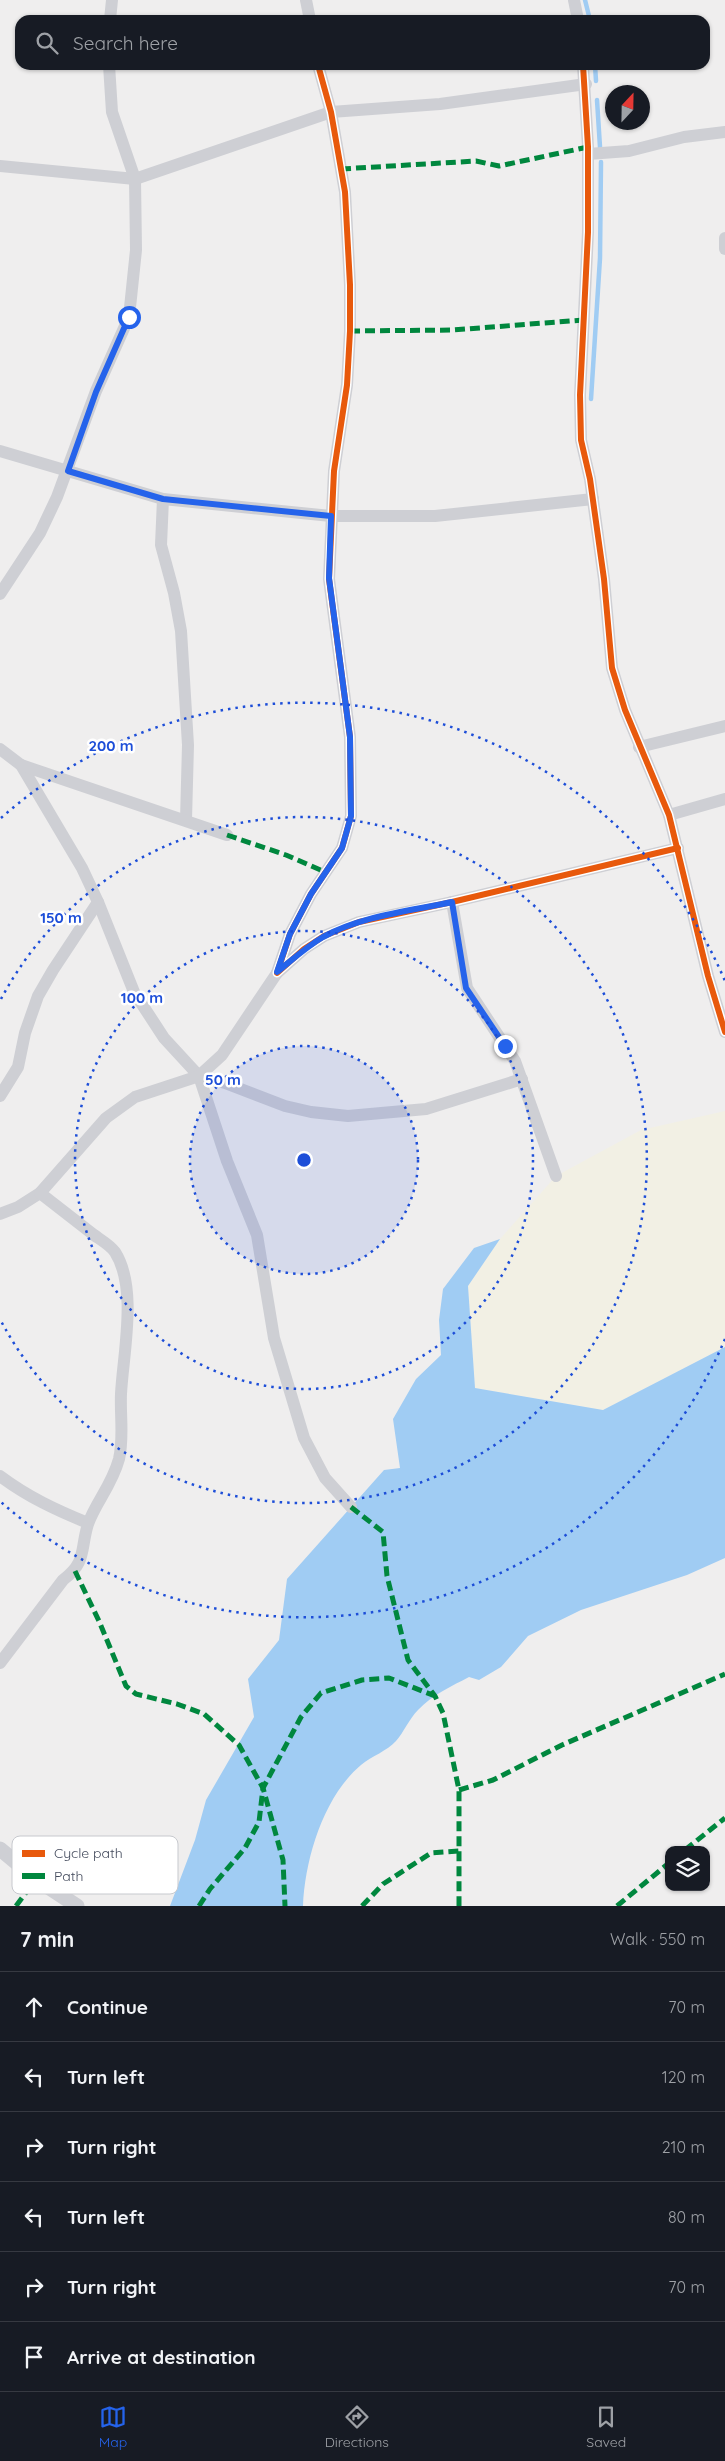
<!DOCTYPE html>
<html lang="en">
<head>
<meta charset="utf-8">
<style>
	:root { --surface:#171b24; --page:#20242c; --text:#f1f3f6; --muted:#9ea1a6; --line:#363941; --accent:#2563eb }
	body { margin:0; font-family:Quicksand,sans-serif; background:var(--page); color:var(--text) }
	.controls { position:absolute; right:15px; bottom:15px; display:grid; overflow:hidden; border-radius:10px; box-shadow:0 1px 4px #0004 }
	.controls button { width:45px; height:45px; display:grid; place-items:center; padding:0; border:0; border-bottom:1px solid var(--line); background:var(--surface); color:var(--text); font:25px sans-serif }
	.compass { position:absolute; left:605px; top:85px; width:45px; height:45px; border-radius:50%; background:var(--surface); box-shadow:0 1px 4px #0004; rotate:22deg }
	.stop { position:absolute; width:15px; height:15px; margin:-11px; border:4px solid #2563eb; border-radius:50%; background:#fff }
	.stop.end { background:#2563eb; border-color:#fff; box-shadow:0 1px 5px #0008 }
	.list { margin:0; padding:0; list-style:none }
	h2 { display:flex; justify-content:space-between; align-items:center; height:65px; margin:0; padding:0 20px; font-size:21px }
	h2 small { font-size:16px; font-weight:400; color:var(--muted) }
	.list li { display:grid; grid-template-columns:32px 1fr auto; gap:15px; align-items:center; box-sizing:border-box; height:70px; padding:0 20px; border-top:1px solid var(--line) }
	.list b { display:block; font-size:19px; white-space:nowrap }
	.list em { font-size:16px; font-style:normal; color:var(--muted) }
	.icon { flex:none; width:28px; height:28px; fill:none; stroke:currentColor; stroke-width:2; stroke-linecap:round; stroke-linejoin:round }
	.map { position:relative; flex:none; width:725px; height:1906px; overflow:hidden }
	.search { position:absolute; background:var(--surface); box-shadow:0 1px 4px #0004; left:15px; right:15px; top:15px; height:55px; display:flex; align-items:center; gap:12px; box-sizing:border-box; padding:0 18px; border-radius:15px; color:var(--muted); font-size:19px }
	.sheet { height:485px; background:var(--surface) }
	nav { display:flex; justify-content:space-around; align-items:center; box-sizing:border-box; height:70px; border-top:1px solid var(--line); background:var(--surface); font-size:14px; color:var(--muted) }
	nav a { display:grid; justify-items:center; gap:2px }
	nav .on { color:var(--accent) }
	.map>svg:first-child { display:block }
	.sand { fill:#f2f0e4 }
	.water { fill:#a0ccf3 }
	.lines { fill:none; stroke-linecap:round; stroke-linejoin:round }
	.stream { stroke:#a0ccf3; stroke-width:4.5 }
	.minor { stroke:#cecfd4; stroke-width:12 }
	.tertiary { stroke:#cecfd4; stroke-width:15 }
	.quiet { stroke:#00873e; stroke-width:5; stroke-dasharray:10 5; stroke-linecap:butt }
	.cycleway-casing { stroke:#fff; stroke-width:9 }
	.cycleway { stroke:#e8590c; stroke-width:6 }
	.route { stroke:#2563eb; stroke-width:6 }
	.ring { fill:none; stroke:#1d4ed8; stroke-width:2.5; stroke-dasharray:2.5 5 }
	.key { fill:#fff; stroke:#c7c9ce; stroke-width:1 }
	.key-label { font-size:14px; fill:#434a5c }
	.centre { fill:#1d4ed8; stroke:#fff; stroke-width:2.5 }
	.ring-label { font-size:15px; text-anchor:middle; font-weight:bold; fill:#1d4ed8; stroke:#fff; stroke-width:5; stroke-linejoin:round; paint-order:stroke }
</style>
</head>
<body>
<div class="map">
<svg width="725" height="1906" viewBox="0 0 725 1906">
	<rect width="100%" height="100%" fill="#efeeee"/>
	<path class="sand" d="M 725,1111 L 725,1347 L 603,1410 L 475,1388 L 468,1286 L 500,1239 L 556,1176 L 641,1130 Z"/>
	<path class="water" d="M 500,1239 L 468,1286 L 475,1388 L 603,1410 L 725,1347 L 725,1558 L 687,1575 L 581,1610 L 528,1636 L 501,1667 L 479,1680 L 469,1677 C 452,1686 432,1695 418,1710 C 409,1719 404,1732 396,1741 C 387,1751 372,1756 361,1765 C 324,1796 305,1858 303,1906 L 170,1906 L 195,1840 L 206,1800 L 254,1717 L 248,1679 L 279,1640 L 287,1579 L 384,1470 L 400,1468 L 393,1419 L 416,1379 L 441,1355 L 439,1320 L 443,1289 L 474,1248 Z"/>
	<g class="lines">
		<g class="stream">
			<path d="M 585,0 L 590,20"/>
			<path d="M 595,65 L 596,81"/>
			<path d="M 597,100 L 600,147"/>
			<path d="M 591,399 L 600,258 L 601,162"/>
		</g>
		<g class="minor">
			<path d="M 306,0 L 310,20"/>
			<path d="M 574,0 L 578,20"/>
			<path d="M 110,20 L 112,0"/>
			<path d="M 318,65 L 331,112 L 345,192 L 350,285 L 350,331 L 347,385 L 334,471 L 329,579 L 350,737 L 351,816 L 342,848 L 311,894 L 290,934 L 277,973 L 304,949 L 324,936 L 359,922 L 452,902 L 678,848"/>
			<path d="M 583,65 L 588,147 L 588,232 L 580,395 L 581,440 L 590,479 L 604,579 L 612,668 L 625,710 L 669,815 L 708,976 L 725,1032"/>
			<path d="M 588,154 L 629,151 L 684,137 L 725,132"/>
			<path d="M 0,166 L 135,179 L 331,112 L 440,104 L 586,84"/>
			<path d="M 725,238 L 725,249"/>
			<path d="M 0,451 L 163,499 L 331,516 L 435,516 L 593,499"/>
			<path d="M 163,499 L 161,545 L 174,593 L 181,631 L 188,745 L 186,820"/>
			<path d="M 0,594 L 40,533 L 57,497 L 96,391 L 129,317 L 136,250 L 135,179 L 112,112 L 109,65"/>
			<path d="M 639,747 L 725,726"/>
			<path d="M 0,749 L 21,765 L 82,868 L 98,902 L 134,992 L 164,1038 L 199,1076 L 227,1161 L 257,1235 L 274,1338 L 304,1438 L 325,1478 L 351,1507"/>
			<path d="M 21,765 L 227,835"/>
			<path d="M 669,815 L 725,799"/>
			<path d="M 452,902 L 467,988 L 515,1061 L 556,1176"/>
			<path d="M 199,1076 L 225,1083 L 285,1106 L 311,1112 L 348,1116 L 426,1109 L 522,1079"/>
			<path d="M 0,1096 L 18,1067 L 25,1033 L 38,996 L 53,970 L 98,902"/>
			<path d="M 0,1214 L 18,1207 L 40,1193 L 106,1118 L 135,1097 L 199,1076 L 222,1055 L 277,973"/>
			<path d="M 0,1476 C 28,1497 56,1510 88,1523"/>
			<path d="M 0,1663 L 63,1580 C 87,1562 80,1550 88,1524 C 96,1502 112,1485 119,1459 C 124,1438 120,1416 121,1394 C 123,1354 138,1288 115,1252 C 110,1245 101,1240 94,1235 C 76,1221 58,1207 40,1193"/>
		</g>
		<path class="tertiary" d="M 0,1849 L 36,1879 L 77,1906"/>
		<g class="quiet">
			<path d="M 341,169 L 476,161 L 499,166 L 588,147"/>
			<path d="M 350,331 L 453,330 L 583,320"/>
			<path d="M 227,835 L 286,855 L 325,872"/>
			<path d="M 351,1507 L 383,1532 L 387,1576 L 408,1660 L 435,1696 L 443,1713 L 459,1790 L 459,1906"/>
			<path d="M 75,1571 L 99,1621 L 126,1686 L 136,1694 L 177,1704 L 204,1714 L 239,1745 L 263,1788 L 283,1860 L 285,1906"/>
			<path d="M 459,1790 L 493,1780 L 562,1745 L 725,1674"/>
			<path d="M 685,1850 L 725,1818"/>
			<path d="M 16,1906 L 36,1879"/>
			<path d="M 199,1906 L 210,1889 L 245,1848 L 259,1822 L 263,1788 L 301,1717 L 321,1693 L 362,1680 L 389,1678 L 435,1696"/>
			<path d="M 362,1906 L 383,1884 L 431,1853 L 459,1851"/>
			<path d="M 617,1906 L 669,1863"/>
		</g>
		<g class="cycleway-casing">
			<g id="cycleway">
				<path d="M 318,65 L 331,112 L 345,192 L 350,285 L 350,331 L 347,385 L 334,471 L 329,579 L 350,737 L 351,816 L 342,848 L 311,894 L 290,934 L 277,973 L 304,949 L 324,936 L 359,922 L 452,902 L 678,848"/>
				<path d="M 583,65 L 588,147 L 588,232 L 580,395 L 581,440 L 590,479 L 604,579 L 612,668 L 625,710 L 669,815 L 708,976 L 725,1032"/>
			</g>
		</g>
		<use href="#cycleway" class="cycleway"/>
	</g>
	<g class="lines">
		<path class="route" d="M 129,317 L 96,392 L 68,471 L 163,499 L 331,516 L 329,578 L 350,737 L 351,816 L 342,848 L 311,894 L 290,934 L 277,972 C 292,960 306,947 323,937 C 361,916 410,911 452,902 L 466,988 L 505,1046"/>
	</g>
	<circle cx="304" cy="1160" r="114" fill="#1d4ed8" fill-opacity=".12"/>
	<g class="ring">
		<circle cx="304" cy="1160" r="114"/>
		<circle cx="304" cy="1160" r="229"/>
		<path d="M1 999A343 343 0 1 1 1 1321"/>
		<path d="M725 1339A457 457 0 0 1 1 1502M1 818A457 457 0 0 1 725 981"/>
	</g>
	<rect x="12" y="1836" width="166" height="58" rx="8" class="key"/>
	<rect x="22" y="1850" width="23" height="7" fill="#e8590c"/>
	<rect x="22" y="1873" width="23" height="6" fill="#00873e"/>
	<g class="key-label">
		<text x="54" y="1858">Cycle path</text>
		<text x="54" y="1881">Path</text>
	</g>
	<circle cx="304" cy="1160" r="8" class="centre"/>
	<g class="ring-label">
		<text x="111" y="751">200 m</text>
		<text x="61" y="923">150 m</text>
		<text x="142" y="1003">100 m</text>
		<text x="223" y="1085">50 m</text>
	</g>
</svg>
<div class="controls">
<button><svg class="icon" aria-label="layers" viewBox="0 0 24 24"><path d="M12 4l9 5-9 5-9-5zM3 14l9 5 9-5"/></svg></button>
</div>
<svg class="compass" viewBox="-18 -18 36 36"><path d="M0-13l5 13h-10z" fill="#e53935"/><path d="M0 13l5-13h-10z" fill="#9ea1a6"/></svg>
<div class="stop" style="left:129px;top:317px"></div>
<div class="stop end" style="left:505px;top:1046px"></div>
<div class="search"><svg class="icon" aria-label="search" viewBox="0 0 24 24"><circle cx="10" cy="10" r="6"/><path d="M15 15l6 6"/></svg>Search here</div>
</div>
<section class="sheet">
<h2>7 min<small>Walk · 550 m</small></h2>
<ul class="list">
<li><svg class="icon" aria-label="ahead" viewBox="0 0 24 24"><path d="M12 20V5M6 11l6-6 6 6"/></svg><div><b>Continue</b></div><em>70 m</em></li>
<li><svg class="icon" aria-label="left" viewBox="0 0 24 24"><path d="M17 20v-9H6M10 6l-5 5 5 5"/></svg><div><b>Turn left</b></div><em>120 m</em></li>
<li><svg class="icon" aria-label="right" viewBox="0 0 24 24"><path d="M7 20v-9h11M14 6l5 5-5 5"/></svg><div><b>Turn right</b></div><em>210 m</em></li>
<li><svg class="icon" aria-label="left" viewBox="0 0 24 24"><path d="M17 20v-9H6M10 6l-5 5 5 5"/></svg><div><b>Turn left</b></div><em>80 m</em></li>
<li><svg class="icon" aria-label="right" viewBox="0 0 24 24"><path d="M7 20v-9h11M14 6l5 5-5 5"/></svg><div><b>Turn right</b></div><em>70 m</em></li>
<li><svg class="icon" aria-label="arrive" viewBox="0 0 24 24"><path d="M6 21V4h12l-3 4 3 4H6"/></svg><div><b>Arrive at destination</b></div></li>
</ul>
</section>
<nav>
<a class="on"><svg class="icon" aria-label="map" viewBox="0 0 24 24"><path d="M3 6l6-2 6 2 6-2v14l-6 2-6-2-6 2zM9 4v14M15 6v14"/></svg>Map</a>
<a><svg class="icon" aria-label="directions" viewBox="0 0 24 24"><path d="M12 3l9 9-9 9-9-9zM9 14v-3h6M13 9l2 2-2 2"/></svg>Directions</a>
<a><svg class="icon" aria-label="saved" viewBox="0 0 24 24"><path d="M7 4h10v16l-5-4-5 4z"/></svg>Saved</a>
</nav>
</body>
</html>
